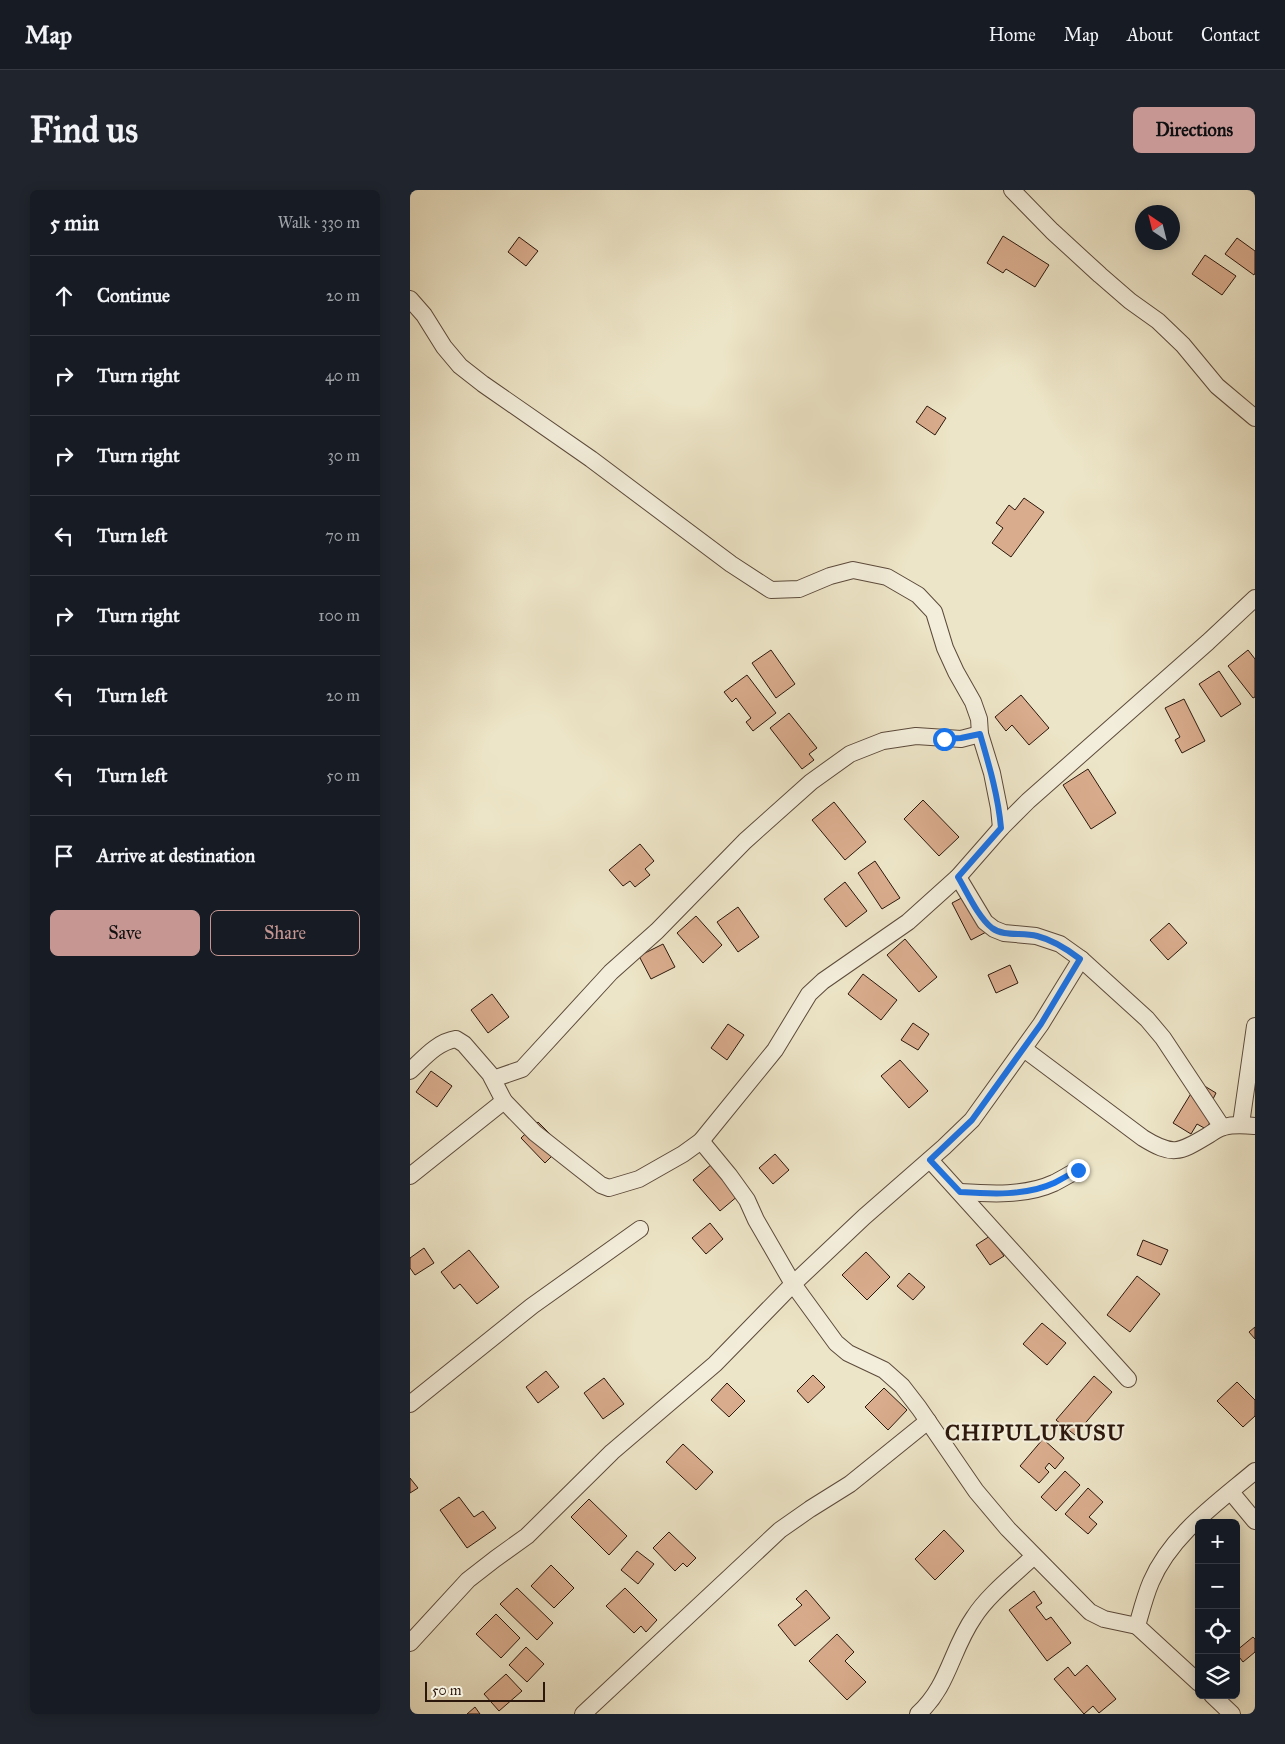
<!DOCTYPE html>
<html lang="en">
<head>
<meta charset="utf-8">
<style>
	:root { --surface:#171b24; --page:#20242c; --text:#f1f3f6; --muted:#9ea1a6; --line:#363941; --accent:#c59692 }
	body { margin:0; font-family:"IM FELL Great Primer",serif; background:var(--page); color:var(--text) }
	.controls { position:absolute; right:15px; bottom:15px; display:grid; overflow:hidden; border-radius:8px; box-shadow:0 2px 12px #0003 }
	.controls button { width:45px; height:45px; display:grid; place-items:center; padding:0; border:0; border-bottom:1px solid var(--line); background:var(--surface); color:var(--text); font:25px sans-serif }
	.compass { position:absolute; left:725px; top:15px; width:45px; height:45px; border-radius:50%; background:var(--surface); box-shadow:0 2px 12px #0003; rotate:325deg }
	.scale { position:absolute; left:15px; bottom:12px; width:120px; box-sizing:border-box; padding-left:5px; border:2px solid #2c170c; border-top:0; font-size:14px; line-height:18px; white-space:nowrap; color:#2c170c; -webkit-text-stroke:4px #f3eedb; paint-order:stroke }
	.stop { position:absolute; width:15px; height:15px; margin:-11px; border:4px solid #1a73e8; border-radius:50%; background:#fff }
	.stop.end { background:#1a73e8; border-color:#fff; box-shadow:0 1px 5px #0008 }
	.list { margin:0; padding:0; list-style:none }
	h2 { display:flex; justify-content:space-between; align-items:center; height:65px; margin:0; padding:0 20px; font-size:21px }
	h2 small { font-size:16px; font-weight:400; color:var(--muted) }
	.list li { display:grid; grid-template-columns:32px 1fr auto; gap:15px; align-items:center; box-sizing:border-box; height:80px; padding:0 20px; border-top:1px solid var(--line) }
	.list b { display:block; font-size:19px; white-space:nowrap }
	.list em { font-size:16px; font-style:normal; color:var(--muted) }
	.actions { display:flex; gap:10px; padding:15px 20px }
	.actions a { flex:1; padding:11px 0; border:1px solid var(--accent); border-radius:8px; text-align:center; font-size:18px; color:var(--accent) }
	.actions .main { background:var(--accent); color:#111 }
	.icon { flex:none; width:28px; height:28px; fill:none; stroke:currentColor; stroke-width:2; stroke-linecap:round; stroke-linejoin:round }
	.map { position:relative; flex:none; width:845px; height:1524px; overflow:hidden; border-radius:8px }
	header { display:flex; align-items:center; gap:30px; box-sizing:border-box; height:70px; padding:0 25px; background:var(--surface); border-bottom:1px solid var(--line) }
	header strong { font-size:24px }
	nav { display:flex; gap:28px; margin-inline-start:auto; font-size:18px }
	.intro { display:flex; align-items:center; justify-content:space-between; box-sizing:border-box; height:120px; padding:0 30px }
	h1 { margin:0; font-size:35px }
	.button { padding:12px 22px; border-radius:8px; background:var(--accent); color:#111; font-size:18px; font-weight:700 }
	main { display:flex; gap:30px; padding:0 30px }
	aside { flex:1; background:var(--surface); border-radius:8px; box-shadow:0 2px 12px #0003 }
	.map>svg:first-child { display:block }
	.building { fill:#d9ac8d; stroke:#2c170c }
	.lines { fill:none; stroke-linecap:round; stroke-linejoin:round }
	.street-casing { stroke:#5c4a3b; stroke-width:18 }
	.street { stroke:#f3eedb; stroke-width:16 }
	.route { stroke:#1a73e8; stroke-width:6 }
	.labels { text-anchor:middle; stroke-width:4.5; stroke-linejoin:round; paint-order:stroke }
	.district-label { font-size:22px; font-weight:bold; letter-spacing:1px; fill:#2c170c; stroke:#f3eedb }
</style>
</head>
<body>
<header>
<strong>Map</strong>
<nav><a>Home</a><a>Map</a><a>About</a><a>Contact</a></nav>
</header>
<div class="intro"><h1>Find us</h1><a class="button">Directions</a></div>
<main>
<aside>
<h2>5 min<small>Walk · 330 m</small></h2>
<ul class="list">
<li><svg class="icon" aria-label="ahead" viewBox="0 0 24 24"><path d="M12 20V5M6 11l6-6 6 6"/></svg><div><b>Continue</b></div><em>20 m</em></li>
<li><svg class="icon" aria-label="right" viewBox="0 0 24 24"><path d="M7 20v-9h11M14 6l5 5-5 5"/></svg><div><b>Turn right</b></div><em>40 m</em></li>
<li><svg class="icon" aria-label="right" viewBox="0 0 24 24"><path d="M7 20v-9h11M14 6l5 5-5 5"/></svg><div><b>Turn right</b></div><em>30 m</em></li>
<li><svg class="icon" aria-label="left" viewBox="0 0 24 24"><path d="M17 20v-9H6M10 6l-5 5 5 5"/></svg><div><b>Turn left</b></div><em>70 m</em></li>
<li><svg class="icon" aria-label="right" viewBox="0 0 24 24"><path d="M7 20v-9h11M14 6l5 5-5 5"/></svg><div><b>Turn right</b></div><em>100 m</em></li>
<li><svg class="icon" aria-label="left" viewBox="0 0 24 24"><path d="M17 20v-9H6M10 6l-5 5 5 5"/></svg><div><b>Turn left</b></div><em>20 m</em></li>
<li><svg class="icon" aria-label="left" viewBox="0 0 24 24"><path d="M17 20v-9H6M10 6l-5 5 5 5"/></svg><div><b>Turn left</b></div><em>50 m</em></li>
<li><svg class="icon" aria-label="arrive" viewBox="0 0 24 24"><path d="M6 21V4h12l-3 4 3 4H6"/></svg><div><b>Arrive at destination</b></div></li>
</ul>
<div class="actions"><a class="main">Save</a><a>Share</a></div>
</aside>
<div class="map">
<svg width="845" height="1524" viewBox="0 0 845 1524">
	<rect width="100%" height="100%" fill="#ede5c7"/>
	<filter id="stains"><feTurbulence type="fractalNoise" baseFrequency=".004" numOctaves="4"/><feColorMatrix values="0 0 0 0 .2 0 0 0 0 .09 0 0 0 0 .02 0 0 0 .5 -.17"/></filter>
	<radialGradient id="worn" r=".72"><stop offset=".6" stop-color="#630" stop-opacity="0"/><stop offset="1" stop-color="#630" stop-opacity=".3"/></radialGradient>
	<g class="building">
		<path d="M 593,46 L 639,75 L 625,97 L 596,79 L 593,83 L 577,73 Z"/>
		<path d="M 109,47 L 128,61 L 116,76 L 98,62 Z"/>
		<path d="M 827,48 L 845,61 L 845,83 L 844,85 L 815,64 Z"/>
		<path d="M 795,65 L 826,86 L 812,105 L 782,84 Z"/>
		<path d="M 517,216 L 536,228 L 525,245 L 506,232 Z"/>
		<path d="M 614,308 L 634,322 L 601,367 L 582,353 L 593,338 L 586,333 L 599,315 L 605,320 Z"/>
		<path d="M 361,460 L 385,494 L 366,508 L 342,473 Z"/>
		<path d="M 838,460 L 845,469 L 845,507 L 843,508 L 818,476 Z"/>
		<path d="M 809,481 L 831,514 L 811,527 L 789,494 Z"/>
		<path d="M 337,485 L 366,523 L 343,541 L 336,532 L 341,528 L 326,508 L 322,512 L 314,502 Z"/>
		<path d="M 611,505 L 639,538 L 619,555 L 602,535 L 596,541 L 585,527 Z"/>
		<path d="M 774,509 L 795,551 L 772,563 L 765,550 L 770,547 L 755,518 Z"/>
		<path d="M 379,523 L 407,558 L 399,564 L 404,570 L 392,579 L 360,538 Z"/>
		<path d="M 678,579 L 706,623 L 681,639 L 653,595 Z"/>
		<path d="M 513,610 L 549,647 L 529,666 L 494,629 Z"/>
		<path d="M 424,612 L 456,652 L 435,670 L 402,630 Z"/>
		<path d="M 230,654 L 244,671 L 235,679 L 240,685 L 225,697 L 220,691 L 213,696 L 199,680 Z"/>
		<path d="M 465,671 L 490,708 L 472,719 L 448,683 Z"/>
		<path d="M 435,692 L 457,721 L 436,737 L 414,709 Z"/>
		<path d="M 561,703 L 580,740 L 561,750 L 542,713 Z"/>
		<path d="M 328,717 L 349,747 L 328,762 L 307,732 Z"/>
		<path d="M 286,726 L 312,755 L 293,773 L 267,743 Z"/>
		<path d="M 759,733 L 777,753 L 758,770 L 740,750 Z"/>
		<path d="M 495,749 L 527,787 L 509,802 L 477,765 Z"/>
		<path d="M 253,754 L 265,777 L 241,789 L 229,766 Z"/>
		<path d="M 600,775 L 608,793 L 586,803 L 578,785 Z"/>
		<path d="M 453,784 L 487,810 L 471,830 L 438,804 Z"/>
		<path d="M 82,804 L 99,827 L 78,843 L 61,820 Z"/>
		<path d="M 503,833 L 519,844 L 508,860 L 491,850 Z"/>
		<path d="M 318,834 L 334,845 L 317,870 L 301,858 Z"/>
		<path d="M 490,870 L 518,901 L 499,918 L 471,886 Z"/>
		<path d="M 21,881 L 42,896 L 27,917 L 6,902 Z"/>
		<path d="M 788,892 L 806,903 L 801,913 L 809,917 L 796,939 L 787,934 L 781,944 L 763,933 Z"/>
		<path d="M 128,932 L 152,956 L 135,973 L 111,948 Z"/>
		<path d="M 365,964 L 379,980 L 363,994 L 349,978 Z"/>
		<path d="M 302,974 L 329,1005 L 310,1021 L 283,990 Z"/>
		<path d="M 300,1033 L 313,1049 L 296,1064 L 282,1048 Z"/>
		<path d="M 580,1046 L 594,1066 L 580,1075 L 566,1055 Z"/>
		<path d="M 733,1050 L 758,1060 L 751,1075 L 727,1065 Z"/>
		<path d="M 14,1058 L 24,1073 L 5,1085 L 0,1078 L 0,1068 Z"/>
		<path d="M 59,1060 L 89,1097 L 67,1114 L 50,1094 L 44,1099 L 31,1082 Z"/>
		<path d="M 456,1062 L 480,1087 L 457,1110 L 432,1085 Z"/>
		<path d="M 499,1083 L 515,1097 L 503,1110 L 487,1096 Z"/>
		<path d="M 727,1086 L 750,1104 L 720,1142 L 697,1125 Z"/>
		<path d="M 632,1133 L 656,1153 L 637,1175 L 613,1154 Z"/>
		<path d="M 845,1137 L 845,1149 L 839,1142 Z"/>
		<path d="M 136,1181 L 149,1197 L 128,1213 L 116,1197 Z"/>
		<path d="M 403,1185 L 415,1197 L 398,1213 L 387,1201 Z"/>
		<path d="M 684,1186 L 702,1202 L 665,1245 L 646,1230 Z"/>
		<path d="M 194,1188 L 214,1214 L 193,1229 L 174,1203 Z"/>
		<path d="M 827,1192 L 845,1210 L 845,1226 L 833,1237 L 807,1211 Z"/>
		<path d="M 317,1193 L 335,1211 L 319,1227 L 301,1210 Z"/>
		<path d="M 474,1198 L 497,1220 L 478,1240 L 455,1217 Z"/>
		<path d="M 633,1249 L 654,1268 L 645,1279 L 639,1273 L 635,1278 L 639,1282 L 629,1293 L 610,1276 Z"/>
		<path d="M 273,1254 L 303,1282 L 286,1300 L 256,1272 Z"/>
		<path d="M 655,1281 L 670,1295 L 646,1321 L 631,1307 Z"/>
		<path d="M 0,1288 L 8,1298 L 0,1303 Z"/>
		<path d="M 678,1298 L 693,1312 L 679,1327 L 687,1334 L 678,1344 L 655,1324 Z"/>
		<path d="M 49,1307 L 64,1327 L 73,1321 L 86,1338 L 57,1358 L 30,1320 Z"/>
		<path d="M 179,1309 L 217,1346 L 199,1365 L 161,1327 Z"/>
		<path d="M 534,1340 L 554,1361 L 525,1390 L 505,1369 Z"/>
		<path d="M 259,1342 L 286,1368 L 277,1377 L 273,1373 L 265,1381 L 243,1358 Z"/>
		<path d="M 227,1361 L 244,1374 L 228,1394 L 211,1380 Z"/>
		<path d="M 141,1375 L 164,1398 L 144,1418 L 121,1396 Z"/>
		<path d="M 107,1398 L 143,1433 L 127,1450 L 90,1414 Z"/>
		<path d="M 215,1398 L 247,1430 L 236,1442 L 231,1436 L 224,1443 L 196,1416 Z"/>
		<path d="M 396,1400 L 420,1428 L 385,1456 L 368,1435 L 392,1415 L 386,1409 Z"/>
		<path d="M 624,1401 L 632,1413 L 626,1417 L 636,1430 L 641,1427 L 661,1453 L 637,1471 L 599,1420 Z"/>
		<path d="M 86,1424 L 110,1448 L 91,1468 L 66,1444 Z"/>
		<path d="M 427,1444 L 444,1462 L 435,1471 L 456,1492 L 437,1510 L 399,1471 Z"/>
		<path d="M 843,1447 L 845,1449 L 845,1462 L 833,1472 L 826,1463 L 826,1461 Z"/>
		<path d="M 116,1457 L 134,1474 L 117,1492 L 99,1475 Z"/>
		<path d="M 677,1475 L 706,1509 L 689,1523 L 683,1516 L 674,1524 L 644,1489 L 658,1477 L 665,1486 Z"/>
		<path d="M 96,1484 L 112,1501 L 89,1521 L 74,1504 Z"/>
		<path d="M 65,1517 L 70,1524 L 57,1524 Z"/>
	</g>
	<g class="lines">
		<g class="street-casing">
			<g id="street">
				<path d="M 602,0 L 642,41 L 690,85 L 720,111 L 748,131 L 773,155 L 807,196 L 845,228"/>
				<path d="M 0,109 L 14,125 L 34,157 L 50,176 L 73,194 L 181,269 L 321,374 L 361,400 L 389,399 L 420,386 L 443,380 L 477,387 L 508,405 L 524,422 L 535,458 L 546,482 L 563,512 L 569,529 L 570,544 L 582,583 L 589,618 L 591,638"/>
				<path d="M 548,687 L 575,732 L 584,739 L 594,743 L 626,746 L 650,754 L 671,769 L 737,829 L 753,848 L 812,937"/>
				<path d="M 614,859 L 733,948 C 762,966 769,963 797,946 C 802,943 808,938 814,937 C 824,934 834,935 845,936"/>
				<path d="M 0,881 C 14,868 27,852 46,849 L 54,854 L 80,884 L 94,911 L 125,943 L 168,977 L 191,995 L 199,998 L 229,989 L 273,964 L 291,951 L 365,860 L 399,804 L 413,791 L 498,732 L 548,687 L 591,638 L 618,611 L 798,452 L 845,408"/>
				<path d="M 83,889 L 112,879 L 201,782 L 247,741 L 335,651 L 401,592 L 440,564 L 473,551 L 506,546 L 551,549 L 570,544"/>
				<path d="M 831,934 L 845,836"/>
				<path d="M 291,951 L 319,985 L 337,1010 L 346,1030 L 383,1094 L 426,1153 L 438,1163 L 474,1180 L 492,1196 L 509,1218 L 566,1301 L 598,1339 L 680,1422 L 694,1429 L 727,1436"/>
				<path d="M 520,970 L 718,1189"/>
				<path d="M 0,986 L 94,911"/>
				<path d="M 550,1002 C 581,1004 616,1006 644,993 C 652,989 660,984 668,980"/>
				<path d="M 0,1214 L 122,1116 L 230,1039"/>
				<path d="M 821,1302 L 845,1331"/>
				<path d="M 0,1453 L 58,1390 L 85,1369 L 117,1346 L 202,1262 L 305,1174 L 383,1094 L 454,1027 L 534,957 L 562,930 L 631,834 L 671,769"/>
				<path d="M 789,1493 L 727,1436 C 731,1422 735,1406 741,1392 C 761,1345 807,1313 845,1281"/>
				<path d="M 802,1505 L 822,1524"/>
				<path d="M 173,1524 L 370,1340 L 400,1319 L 440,1294 L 518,1231"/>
				<path d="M 508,1524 C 539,1496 541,1460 564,1427 C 578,1405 604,1385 624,1366"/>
			</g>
		</g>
		<use href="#street" class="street"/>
	</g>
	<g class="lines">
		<path class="route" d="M 534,549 L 551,548 L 570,544 C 579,575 588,605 591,638 L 548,687 C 557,702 568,727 582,738 C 594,747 612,742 627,746 C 643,750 657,759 670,769 L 631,834 L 562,930 L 520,970 L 550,1002 C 581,1004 616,1006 644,993 C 652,989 660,984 668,980"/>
	</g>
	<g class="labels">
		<g class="district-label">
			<text x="625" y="1250">CHIPULUKUSU</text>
		</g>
	</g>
	<rect width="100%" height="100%" filter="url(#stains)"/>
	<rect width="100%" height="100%" fill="url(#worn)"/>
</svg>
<div class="controls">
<button>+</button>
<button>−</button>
<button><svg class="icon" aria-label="locate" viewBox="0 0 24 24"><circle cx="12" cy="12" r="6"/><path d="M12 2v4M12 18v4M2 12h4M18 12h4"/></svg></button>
<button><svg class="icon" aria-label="layers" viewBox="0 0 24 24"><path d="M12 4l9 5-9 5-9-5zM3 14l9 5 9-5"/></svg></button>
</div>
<svg class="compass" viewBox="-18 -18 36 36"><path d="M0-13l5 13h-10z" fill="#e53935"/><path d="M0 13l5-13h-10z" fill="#9ea1a6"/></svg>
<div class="scale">50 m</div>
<div class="stop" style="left:534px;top:549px"></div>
<div class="stop end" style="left:668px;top:980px"></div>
</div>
</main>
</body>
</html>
